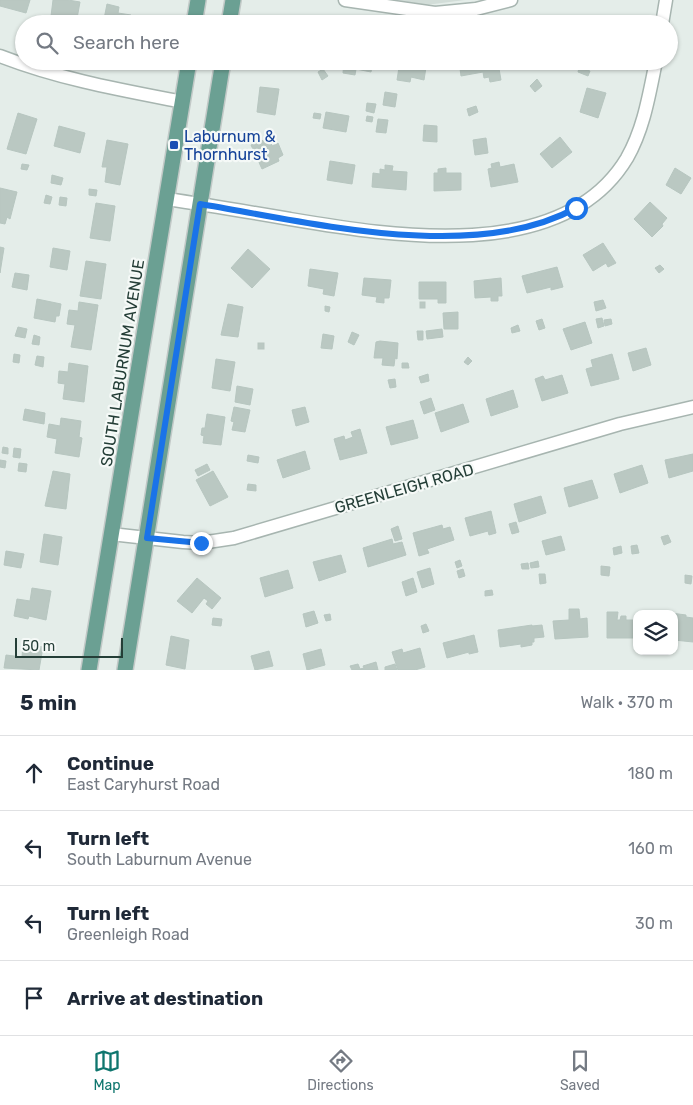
<!DOCTYPE html>
<html lang="en">
<head>
<meta charset="utf-8">
<style>
	:root { --surface:#fff; --page:#f6f6f7; --text:#1f2937; --muted:#747a83; --line:#e0e1e3; --accent:#0f766e }
	body { margin:0; font-family:Rubik,sans-serif; background:var(--page); color:var(--text) }
	.controls { position:absolute; right:15px; bottom:15px; display:grid; overflow:hidden; border-radius:10px; box-shadow:0 1px 4px #0004 }
	.controls button { width:45px; height:45px; display:grid; place-items:center; padding:0; border:0; border-bottom:1px solid var(--line); background:var(--surface); color:var(--text); font:25px sans-serif }
	.scale { position:absolute; left:15px; bottom:12px; width:108px; box-sizing:border-box; padding-left:5px; border:2px solid #243e37; border-top:0; font-size:14px; line-height:18px; white-space:nowrap; color:#243e37; -webkit-text-stroke:4px #f5f9f7; paint-order:stroke }
	.stop { position:absolute; width:15px; height:15px; margin:-11px; border:4px solid #1a73e8; border-radius:50%; background:#fff }
	.stop.end { background:#1a73e8; border-color:#fff; box-shadow:0 1px 5px #0008 }
	.list { margin:0; padding:0; list-style:none }
	h2 { display:flex; justify-content:space-between; align-items:center; height:65px; margin:0; padding:0 20px; font-size:21px }
	h2 small { font-size:16px; font-weight:400; color:var(--muted) }
	.list li { display:grid; grid-template-columns:32px 1fr auto; gap:15px; align-items:center; box-sizing:border-box; height:75px; padding:0 20px; border-top:1px solid var(--line) }
	.list b { display:block; font-size:19px; white-space:nowrap }
	.list p { margin:0; font-size:16px; white-space:nowrap; color:var(--muted) }
	.list em { font-size:16px; font-style:normal; color:var(--muted) }
	.icon { flex:none; width:28px; height:28px; fill:none; stroke:currentColor; stroke-width:2; stroke-linecap:round; stroke-linejoin:round }
	.map { position:relative; flex:none; width:693px; height:670px; overflow:hidden }
	.search { position:absolute; background:var(--surface); box-shadow:0 1px 4px #0004; left:15px; right:15px; top:15px; height:55px; display:flex; align-items:center; gap:12px; box-sizing:border-box; padding:0 18px; border-radius:28px; color:var(--muted); font-size:19px }
	.sheet { height:365px; background:var(--surface) }
	nav { display:flex; justify-content:space-around; align-items:center; box-sizing:border-box; height:70px; border-top:1px solid var(--line); background:var(--surface); font-size:14px; color:var(--muted) }
	nav a { display:grid; justify-items:center; gap:2px }
	nav .on { color:var(--accent) }
	.map>svg:first-child { display:block }
	.built { fill:#d2ddd8 }
	.building { fill:#bac8c2; stroke:#b7c6c0 }
	.lines { fill:none; stroke-linecap:round; stroke-linejoin:round }
	.street-casing { stroke:#a7b5b0; stroke-width:15 }
	.primary-casing { stroke:#c2c9c7; stroke-width:18 }
	.street { stroke:#fff; stroke-width:12 }
	.primary { stroke:#6ba093; stroke-width:15 }
	.route { stroke:#1a73e8; stroke-width:6 }
	.transit-dot { fill:#1a4fb4; stroke:#f5f9f7; stroke-width:2 }
	.labels { text-anchor:middle; stroke-width:4.5; stroke-linejoin:round; paint-order:stroke }
	.transit-label { font-size:16px; fill:#164399; stroke:#f5f9f7; text-anchor:start }
	.street-label { font-size:16px; fill:#243e37; stroke:#f5f9f7 }
</style>
</head>
<body>
<div class="map">
<svg width="693" height="670" viewBox="0 0 693 670">
	<rect width="100%" height="100%" fill="#e4ede9"/>
	<path class="built" d="M 395,0 L 465,0 L 426,5 Z"/>
	<g class="building">
		<path d="M 0,0 L 30,0 L 26,13 L 0,6 Z"/>
		<path d="M 53,0 L 68,0 L 80,2 L 76,24 L 50,24 Z"/>
		<path d="M 107,4 L 119,7 L 118,13 L 131,15 L 129,24 L 103,24 Z"/>
		<path d="M 344,61 L 373,61 L 371,72 L 356,69 L 355,75 L 343,73 Z"/>
		<path d="M 400,61 L 427,61 L 424,80 L 411,77 L 410,82 L 397,80 Z"/>
		<path d="M 459,61 L 488,61 L 489,65 L 498,63 L 501,80 L 490,82 L 489,77 L 484,78 L 483,72 L 461,76 Z"/>
		<path d="M 579,68 L 590,71 L 588,76 L 578,72 Z"/>
		<path d="M 323,69 L 328,76 L 322,80 L 318,72 Z"/>
		<path d="M 537,79 L 542,86 L 535,92 L 530,86 Z"/>
		<path d="M 260,87 L 279,89 L 275,115 L 257,112 Z"/>
		<path d="M 587,88 L 606,93 L 598,118 L 580,112 Z"/>
		<path d="M 385,92 L 397,94 L 395,107 L 383,105 Z"/>
		<path d="M 367,103 L 376,104 L 374,113 L 366,111 Z"/>
		<path d="M 476,106 L 478,112 L 469,116 L 467,109 Z"/>
		<path d="M 326,112 L 349,116 L 346,132 L 323,128 Z"/>
		<path d="M 18,113 L 37,119 L 26,154 L 7,149 Z"/>
		<path d="M 314,113 L 321,114 L 320,119 L 313,118 Z"/>
		<path d="M 367,116 L 373,117 L 372,122 L 366,121 Z"/>
		<path d="M 378,119 L 388,120 L 386,133 L 376,132 Z"/>
		<path d="M 424,125 L 437,126 L 437,142 L 423,141 Z"/>
		<path d="M 59,126 L 85,133 L 80,153 L 54,146 Z"/>
		<path d="M 560,137 L 572,152 L 552,168 L 540,154 Z"/>
		<path d="M 269,138 L 272,146 L 278,143 L 283,155 L 278,158 L 279,161 L 262,169 L 251,145 Z"/>
		<path d="M 486,138 L 488,153 L 475,155 L 473,140 Z"/>
		<path d="M 107,140 L 128,144 L 120,185 L 105,182 L 107,167 L 102,167 Z"/>
		<path d="M 330,161 L 355,165 L 352,184 L 327,180 Z"/>
		<path d="M 499,162 L 500,167 L 514,164 L 518,182 L 491,187 L 488,169 L 492,168 L 491,164 Z"/>
		<path d="M 22,164 L 29,165 L 27,170 L 21,169 Z"/>
		<path d="M 385,165 L 393,166 L 392,171 L 407,172 L 406,190 L 372,187 L 373,173 L 380,174 L 380,169 L 385,170 Z"/>
		<path d="M 446,168 L 446,173 L 461,173 L 461,190 L 434,191 L 434,173 L 438,173 L 438,169 Z"/>
		<path d="M 675,168 L 691,178 L 681,194 L 666,185 Z"/>
		<path d="M 52,175 L 63,178 L 61,185 L 51,183 Z"/>
		<path d="M 0,188 L 17,192 L 10,219 L 7,217 L 5,224 L 0,223 Z"/>
		<path d="M 89,189 L 97,190 L 96,196 L 89,195 Z"/>
		<path d="M 46,195 L 52,197 L 50,204 L 44,203 Z"/>
		<path d="M 60,197 L 67,198 L 66,206 L 59,205 Z"/>
		<path d="M 650,202 L 667,218 L 662,224 L 663,226 L 652,237 L 634,219 Z"/>
		<path d="M 96,203 L 115,206 L 110,241 L 90,238 Z"/>
		<path d="M 603,243 L 616,263 L 608,267 L 606,263 L 593,271 L 583,255 Z"/>
		<path d="M 0,247 L 4,248 L 0,273 Z"/>
		<path d="M 53,248 L 70,251 L 67,270 L 50,267 Z"/>
		<path d="M 248,249 L 270,269 L 252,288 L 231,268 Z"/>
		<path d="M 86,261 L 106,264 L 101,299 L 80,296 Z"/>
		<path d="M 660,265 L 664,269 L 659,273 L 655,268 Z"/>
		<path d="M 557,267 L 563,287 L 551,290 L 551,287 L 527,293 L 522,276 Z"/>
		<path d="M 310,269 L 338,273 L 334,296 L 323,294 L 324,289 L 308,286 Z"/>
		<path d="M 15,273 L 29,275 L 27,290 L 12,287 Z"/>
		<path d="M 364,278 L 391,280 L 389,298 L 384,298 L 384,303 L 376,302 L 377,297 L 362,295 Z"/>
		<path d="M 501,278 L 502,296 L 498,296 L 498,301 L 491,301 L 491,297 L 475,298 L 474,281 Z"/>
		<path d="M 419,282 L 446,282 L 446,303 L 438,303 L 438,299 L 419,299 Z"/>
		<path d="M 37,299 L 61,304 L 59,316 L 56,316 L 55,322 L 34,318 Z"/>
		<path d="M 603,300 L 606,308 L 596,311 L 594,302 Z"/>
		<path d="M 79,302 L 98,305 L 91,350 L 71,347 L 75,325 L 67,324 L 69,310 L 78,311 Z"/>
		<rect x="420" y="302" width="5" height="6"/>
		<path d="M 228,304 L 243,307 L 238,337 L 221,335 Z"/>
		<path d="M 325,306 L 330,307 L 329,312 L 325,311 Z"/>
		<path d="M 458,312 L 458,329 L 444,329 L 443,313 Z"/>
		<path d="M 602,318 L 604,326 L 598,328 L 596,319 Z"/>
		<path d="M 542,319 L 545,328 L 539,330 L 536,321 Z"/>
		<path d="M 611,319 L 612,324 L 605,326 L 604,320 Z"/>
		<path d="M 585,322 L 592,343 L 571,350 L 563,329 Z"/>
		<path d="M 518,325 L 520,331 L 512,333 L 511,328 Z"/>
		<path d="M 18,327 L 27,329 L 25,338 L 15,336 Z"/>
		<path d="M 442,329 L 443,337 L 427,339 L 426,331 Z"/>
		<path d="M 417,331 L 423,331 L 423,340 L 418,340 Z"/>
		<path d="M 352,332 L 359,335 L 354,345 L 348,342 Z"/>
		<path d="M 323,334 L 334,336 L 332,349 L 321,348 Z"/>
		<path d="M 34,335 L 40,337 L 39,345 L 32,344 Z"/>
		<path d="M 380,341 L 398,343 L 397,359 L 395,358 L 394,366 L 382,365 L 383,358 L 374,358 L 376,342 Z"/>
		<rect x="258" y="343" width="6" height="6"/>
		<path d="M 646,348 L 651,365 L 633,371 L 628,353 Z"/>
		<path d="M 14,354 L 20,355 L 19,363 L 13,362 Z"/>
		<path d="M 612,354 L 619,379 L 591,386 L 586,369 L 593,367 L 591,360 Z"/>
		<path d="M 37,356 L 44,357 L 43,367 L 35,365 Z"/>
		<path d="M 468,357 L 472,361 L 468,365 L 464,362 Z"/>
		<path d="M 216,359 L 235,362 L 230,391 L 212,388 Z"/>
		<path d="M 69,363 L 88,366 L 84,402 L 63,399 L 65,384 L 58,383 L 59,371 L 68,372 Z"/>
		<path d="M 402,363 L 408,363 L 409,368 L 402,368 Z"/>
		<path d="M 428,374 L 429,381 L 421,383 L 419,377 Z"/>
		<path d="M 562,375 L 568,393 L 542,401 L 535,379 L 543,376 L 545,380 Z"/>
		<path d="M 395,379 L 396,387 L 390,388 L 388,380 Z"/>
		<path d="M 237,386 L 253,389 L 250,405 L 235,402 Z"/>
		<path d="M 513,390 L 518,407 L 491,416 L 486,399 Z"/>
		<path d="M 431,398 L 435,410 L 424,414 L 420,402 Z"/>
		<path d="M 463,404 L 469,422 L 441,432 L 435,413 Z"/>
		<path d="M 234,407 L 250,410 L 245,432 L 232,430 L 234,422 L 231,421 Z"/>
		<path d="M 305,407 L 309,422 L 296,426 L 292,410 Z"/>
		<path d="M 25,409 L 45,413 L 44,424 L 23,420 Z"/>
		<path d="M 207,414 L 225,417 L 221,445 L 203,443 L 204,436 L 201,435 L 202,428 L 205,428 Z"/>
		<path d="M 61,418 L 81,421 L 79,437 L 82,438 L 79,457 L 55,453 L 57,439 L 47,437 L 49,424 L 60,426 Z"/>
		<path d="M 413,420 L 418,438 L 391,445 L 386,427 Z"/>
		<path d="M 360,429 L 367,453 L 340,460 L 334,439 L 344,436 L 345,440 L 353,437 L 351,432 Z"/>
		<path d="M 3,447 L 8,448 L 8,454 L 2,453 Z"/>
		<path d="M 14,448 L 21,449 L 20,458 L 13,457 Z"/>
		<path d="M 305,451 L 310,469 L 283,478 L 277,460 Z"/>
		<path d="M 693,454 L 693,471 L 669,478 L 665,460 Z"/>
		<path d="M 248,455 L 259,457 L 258,463 L 247,461 Z"/>
		<path d="M 0,460 L 6,461 L 5,468 L 0,467 Z"/>
		<path d="M 19,463 L 27,464 L 26,472 L 18,471 Z"/>
		<path d="M 207,464 L 210,470 L 198,476 L 195,470 Z"/>
		<path d="M 642,465 L 648,483 L 620,493 L 614,474 Z"/>
		<path d="M 53,471 L 70,474 L 66,509 L 45,506 Z"/>
		<path d="M 213,471 L 228,497 L 210,506 L 196,480 Z"/>
		<path d="M 592,480 L 598,498 L 569,507 L 564,488 Z"/>
		<path d="M 248,484 L 256,485 L 256,491 L 247,490 Z"/>
		<path d="M 541,496 L 546,513 L 519,522 L 514,504 Z"/>
		<path d="M 491,511 L 496,533 L 489,535 L 488,531 L 470,536 L 465,518 Z"/>
		<path d="M 516,522 L 519,532 L 512,534 L 509,524 Z"/>
		<path d="M 442,525 L 443,529 L 450,527 L 454,540 L 427,549 L 429,553 L 419,556 L 413,533 Z"/>
		<path d="M 398,526 L 402,539 L 395,541 L 391,529 Z"/>
		<path d="M 44,534 L 62,537 L 58,565 L 40,562 Z"/>
		<path d="M 668,535 L 671,542 L 664,545 L 661,537 Z"/>
		<path d="M 561,536 L 565,550 L 546,555 L 542,541 Z"/>
		<path d="M 392,539 L 393,544 L 402,542 L 406,555 L 368,567 L 363,548 Z"/>
		<path d="M 637,545 L 639,553 L 632,554 L 631,546 Z"/>
		<path d="M 621,546 L 622,553 L 614,555 L 613,548 Z"/>
		<path d="M 6,551 L 24,554 L 21,568 L 4,565 Z"/>
		<path d="M 341,555 L 346,572 L 319,581 L 313,562 Z"/>
		<path d="M 460,560 L 462,566 L 457,568 L 455,562 Z"/>
		<path d="M 538,561 L 539,567 L 531,568 L 530,563 Z"/>
		<path d="M 528,563 L 529,569 L 522,569 L 521,564 Z"/>
		<path d="M 601,566 L 610,567 L 609,576 L 601,575 Z"/>
		<path d="M 430,568 L 434,584 L 422,588 L 417,572 Z"/>
		<path d="M 463,569 L 465,576 L 459,578 L 457,571 Z"/>
		<path d="M 288,570 L 293,588 L 265,597 L 260,578 Z"/>
		<path d="M 539,574 L 545,574 L 546,583 L 540,584 Z"/>
		<path d="M 685,575 L 692,576 L 691,584 L 685,583 Z"/>
		<path d="M 197,578 L 221,598 L 212,609 L 206,604 L 208,601 L 204,598 L 192,613 L 177,601 Z"/>
		<path d="M 413,578 L 417,592 L 406,596 L 402,582 Z"/>
		<path d="M 32,588 L 51,591 L 46,620 L 29,616 L 28,619 L 14,616 L 17,599 L 30,601 Z"/>
		<path d="M 492,590 L 493,595 L 485,596 L 485,591 Z"/>
		<path d="M 569,609 L 579,609 L 580,619 L 587,618 L 588,637 L 555,639 L 553,621 L 569,620 Z"/>
		<path d="M 314,611 L 318,623 L 306,627 L 303,614 Z"/>
		<path d="M 607,612 L 618,612 L 617,620 L 620,620 L 621,616 L 626,616 L 626,620 L 637,620 L 637,628 L 634,628 L 633,638 L 607,638 Z"/>
		<path d="M 671,613 L 686,615 L 686,617 L 693,618 L 693,642 L 674,640 L 674,614 Z"/>
		<path d="M 330,614 L 331,620 L 326,621 L 324,615 Z"/>
		<path d="M 213,618 L 222,619 L 221,626 L 212,625 Z"/>
		<path d="M 426,624 L 429,631 L 423,633 L 421,626 Z"/>
		<path d="M 532,625 L 532,626 L 542,625 L 544,637 L 534,638 L 534,642 L 532,642 L 532,645 L 521,647 L 521,644 L 500,647 L 498,630 Z"/>
		<path d="M 474,635 L 478,652 L 469,654 L 469,652 L 447,658 L 443,643 Z"/>
		<path d="M 171,636 L 189,640 L 185,669 L 166,665 Z"/>
		<path d="M 23,644 L 43,647 L 39,670 L 4,668 L 6,655 L 22,657 Z"/>
		<path d="M 420,648 L 425,667 L 415,670 L 398,670 L 392,652 L 402,649 L 403,653 Z"/>
		<path d="M 321,649 L 325,665 L 307,670 L 303,654 Z"/>
		<path d="M 269,651 L 273,666 L 255,670 L 251,656 Z"/>
		<path d="M 376,662 L 378,670 L 352,670 L 350,666 L 358,664 L 360,669 L 364,668 L 363,666 Z"/>
		<path d="M 395,664 L 397,670 L 385,670 L 385,667 Z"/>
	</g>
	<g class="lines">
		<g class="street-casing">
			<g id="street">
				<path d="M 345,0 L 435,13 L 476,9 L 511,0"/>
				<path d="M 662,24 L 666,0"/>
				<path d="M 0,56 C 59,79 121,90 183,102"/>
				<path d="M 167,199 C 208,205 249,212 290,219 C 391,236 563,265 627,158 C 644,128 649,95 656,61"/>
				<path d="M 111,534 L 183,542 L 201,543 L 234,538 L 620,424 L 693,407"/>
			</g>
		</g>
		<g class="primary-casing">
			<g id="primary">
				<path d="M 194,24 L 198,0"/>
				<path d="M 229,24 L 233,0"/>
				<path d="M 89,670 L 189,61"/>
				<path d="M 125,670 L 223,61"/>
			</g>
		</g>
		<use href="#street" class="street"/>
		<use href="#primary" class="primary"/>
	</g>
	<g class="lines">
		<path class="route" d="M 201,543 L 147,538 L 200,204 C 309,222 474,264 576,208"/>
	</g>
	<rect class="transit-dot" x="169" y="140" width="10" height="10" rx="2.5"/>
	<g class="labels">
		<g class="transit-label">
			<text x="184" y="142">Laburnum &amp;<tspan x="184" dy="18">Thornhurst</tspan></text>
		</g>
		<g class="street-label">
			<text transform="translate(122 363) rotate(-81)" y="6">SOUTH LABURNUM AVENUE</text>
			<text transform="translate(404 488) rotate(-16)" y="6">GREENLEIGH ROAD</text>
		</g>
	</g>
</svg>
<div class="controls">
<button><svg class="icon" aria-label="layers" viewBox="0 0 24 24"><path d="M12 4l9 5-9 5-9-5zM3 14l9 5 9-5"/></svg></button>
</div>
<div class="scale">50 m</div>
<div class="stop" style="left:576px;top:208px"></div>
<div class="stop end" style="left:201px;top:543px"></div>
<div class="search"><svg class="icon" aria-label="search" viewBox="0 0 24 24"><circle cx="10" cy="10" r="6"/><path d="M15 15l6 6"/></svg>Search here</div>
</div>
<section class="sheet">
<h2>5 min<small>Walk · 370 m</small></h2>
<ul class="list">
<li><svg class="icon" aria-label="ahead" viewBox="0 0 24 24"><path d="M12 20V5M6 11l6-6 6 6"/></svg><div><b>Continue</b><p>East Caryhurst Road</p></div><em>180 m</em></li>
<li><svg class="icon" aria-label="left" viewBox="0 0 24 24"><path d="M17 20v-9H6M10 6l-5 5 5 5"/></svg><div><b>Turn left</b><p>South Laburnum Avenue</p></div><em>160 m</em></li>
<li><svg class="icon" aria-label="left" viewBox="0 0 24 24"><path d="M17 20v-9H6M10 6l-5 5 5 5"/></svg><div><b>Turn left</b><p>Greenleigh Road</p></div><em>30 m</em></li>
<li><svg class="icon" aria-label="arrive" viewBox="0 0 24 24"><path d="M6 21V4h12l-3 4 3 4H6"/></svg><div><b>Arrive at destination</b></div></li>
</ul>
</section>
<nav>
<a class="on"><svg class="icon" aria-label="map" viewBox="0 0 24 24"><path d="M3 6l6-2 6 2 6-2v14l-6 2-6-2-6 2zM9 4v14M15 6v14"/></svg>Map</a>
<a><svg class="icon" aria-label="directions" viewBox="0 0 24 24"><path d="M12 3l9 9-9 9-9-9zM9 14v-3h6M13 9l2 2-2 2"/></svg>Directions</a>
<a><svg class="icon" aria-label="saved" viewBox="0 0 24 24"><path d="M7 4h10v16l-5-4-5 4z"/></svg>Saved</a>
</nav>
</body>
</html>
